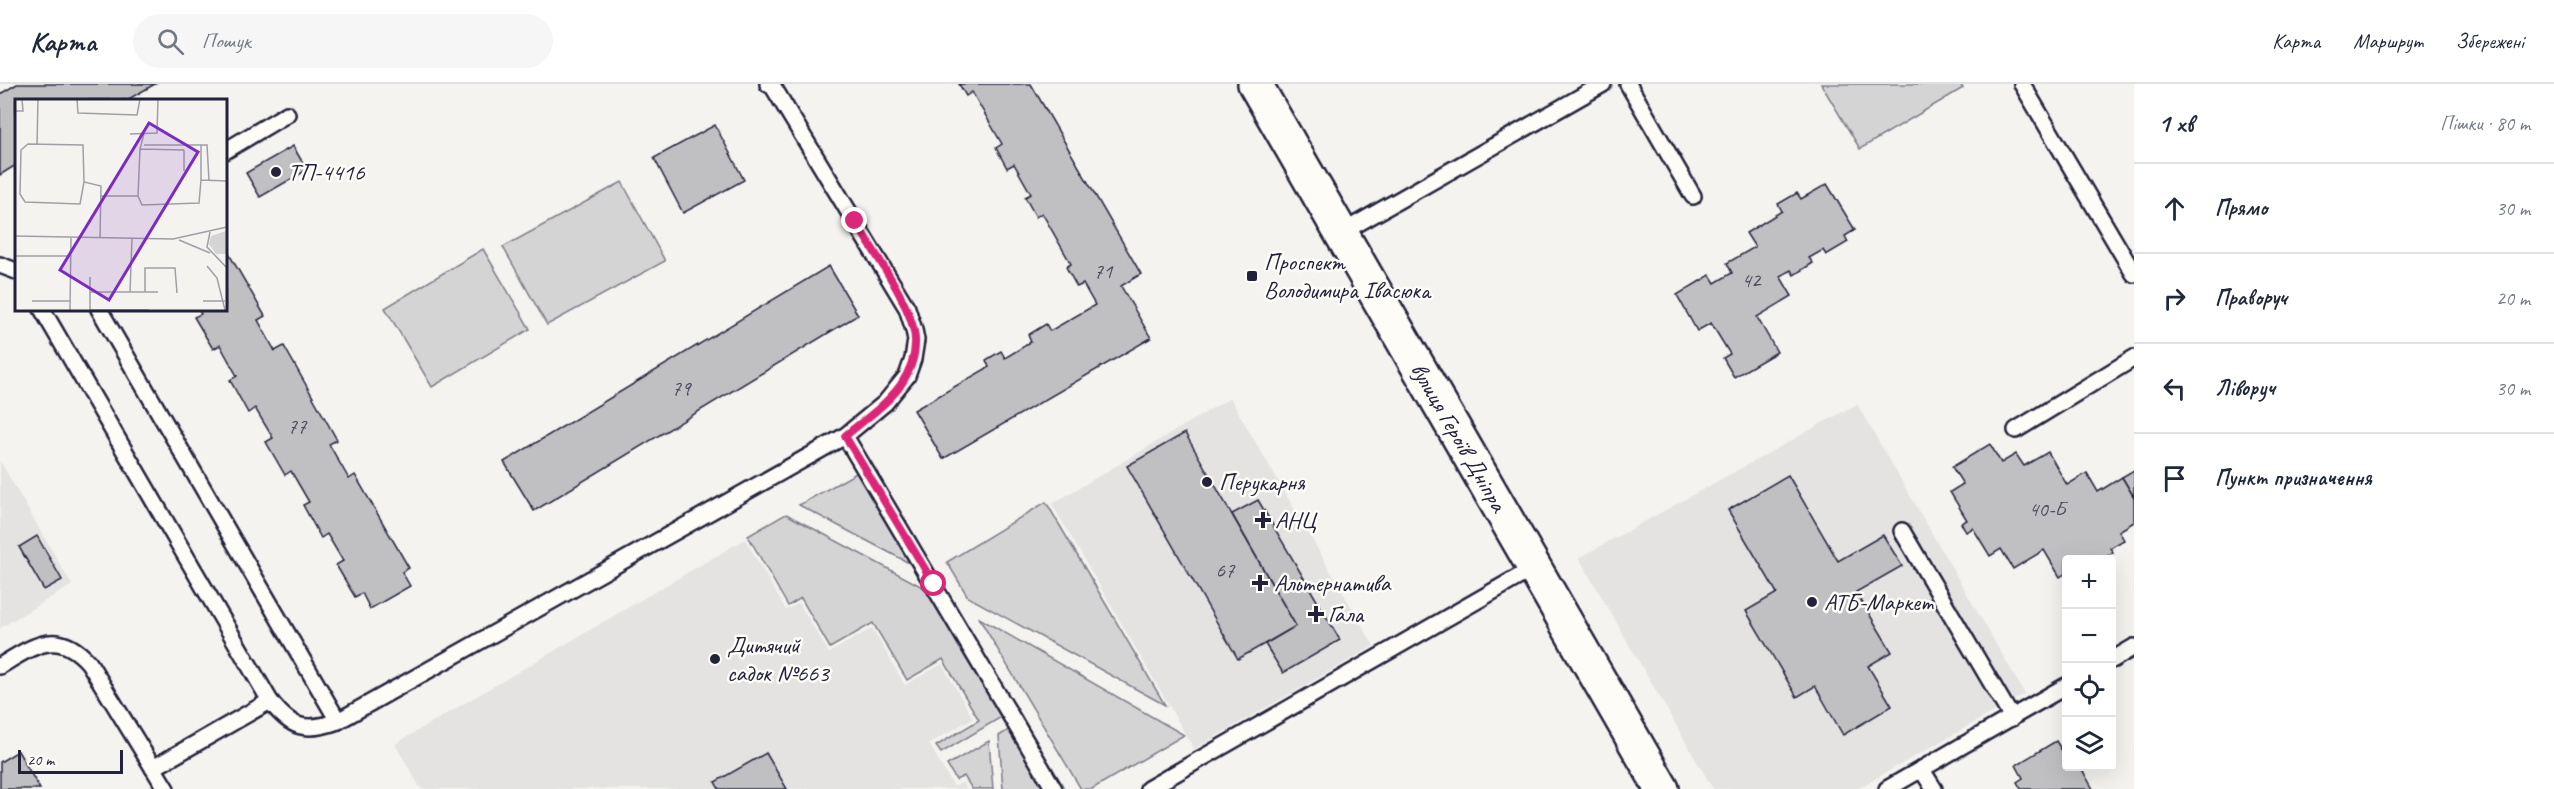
<!DOCTYPE html>
<html lang="uk">
<head>
<meta charset="utf-8">
<style>
	:root { --surface:#fff; --page:#f6f6f7; --text:#1f2937; --muted:#747a83; --line:#e0e1e3 }
	body { margin:0; font-family:Caveat,sans-serif; background:var(--page); color:var(--text) }
	.controls { position:absolute; right:18px; bottom:18px; display:grid; overflow:hidden; border-radius:6px; box-shadow:0 6px 24px #0002 }
	.controls button { width:54px; height:54px; display:grid; place-items:center; padding:0; border:0; border-bottom:2px solid var(--line); background:var(--surface); color:var(--text); font:30px sans-serif }
	.scale { position:absolute; left:18px; bottom:15px; width:105px; box-sizing:border-box; padding-left:6px; border:3px solid #22223b; border-top:0; font-size:16px; line-height:21px; white-space:nowrap; color:#22223b; -webkit-text-stroke:4px #fdfcf7; paint-order:stroke }
	.stop { position:absolute; width:18px; height:18px; margin:-14px; border:4px solid #db2777; border-radius:50%; background:#fff }
	.stop.end { background:#db2777; border-color:#fff; box-shadow:0 2px 6px #0008 }
	.list { margin:0; padding:0; list-style:none }
	h2 { display:flex; justify-content:space-between; align-items:center; height:78px; margin:0; padding:0 24px; font-size:26px }
	h2 small { font-size:20px; font-weight:400; color:var(--muted) }
	.list li { display:grid; grid-template-columns:39px 1fr auto; gap:18px; align-items:center; box-sizing:border-box; height:90px; padding:0 24px; border-top:2px solid var(--line) }
	.list b { display:block; font-size:22px; white-space:nowrap }
	.list em { font-size:20px; font-style:normal; color:var(--muted) }
	.icon { flex:none; width:33px; height:33px; fill:none; stroke:currentColor; stroke-width:2; stroke-linecap:round; stroke-linejoin:round }
	.map { position:relative; flex:none; width:2134px; height:705px; overflow:hidden }
	header { display:flex; align-items:center; gap:36px; box-sizing:border-box; height:84px; padding:0 30px; background:var(--surface); border-bottom:2px solid var(--line) }
	header strong { font-size:28px }
	nav { display:flex; gap:33px; margin-inline-start:auto; font-size:21px }
	.search { width:420px; height:54px; background:var(--page); display:flex; align-items:center; gap:15px; box-sizing:border-box; padding:0 21px; border-radius:33px; color:var(--muted); font-size:22px }
	main { display:flex }
	aside { flex:1; background:var(--surface) }
	.map>svg:first-child { display:block }
	.built { fill:#e4e3e2 }
	.green { fill:#d5d4d5; stroke:#7c7b88; stroke-width:1.5 }
	.building { fill:#c0bfc2; stroke:#22223b; stroke-width:1.5 }
	.lines { fill:none; stroke-linecap:round; stroke-linejoin:round }
	.service-casing { stroke:#22223b; stroke-width:20 }
	.secondary-casing { stroke:#22223b; stroke-width:38 }
	.service { stroke:#fdfcf7; stroke-width:15 }
	.secondary { stroke:#fdfcf7; stroke-width:33 }
	.route { stroke:#db2777; stroke-width:8 }
	.poi-dot { fill:#22223b; stroke:#fdfcf7; stroke-width:2 }
	.labels { text-anchor:middle; stroke-width:5; stroke-linejoin:round; paint-order:stroke }
	.number-label { font-size:21px; fill:#4a495d }
	.poi-label { font-size:24px; fill:#22223b; stroke:#fdfcf7; text-anchor:start }
	.street-label { font-size:24px; fill:#22223b; stroke:#fdfcf7 }
	.inset-road { fill:none; stroke:#a09fa7; stroke-width:1.5 }
	.view { fill:#7b2cbf; fill-opacity:0.15; stroke:#7b2cbf; stroke-width:3 }
	.inset-edge { fill:none; stroke:#22223b; stroke-width:3 }
</style>
</head>
<body>
<header>
<strong>Карта</strong>
<div class="search"><svg class="icon" aria-label="search" viewBox="0 0 24 24"><circle cx="10" cy="10" r="6"/><path d="M15 15l6 6"/></svg>Пошук</div>
<nav><a>Карта</a><a>Маршрут</a><a>Збережені</a></nav>
</header>
<main>
<div class="map">
<svg width="2134" height="705" viewBox="0 0 2134 705">
	<rect width="100%" height="100%" fill="#f4f3ef"/>
	<filter id="ink" filterUnits="userSpaceOnUse"><feTurbulence type="fractalNoise" baseFrequency=".0167" numOctaves="2"/><feDisplacementMap in="SourceGraphic" scale="12" xChannelSelector="R" yChannelSelector="G"/><feConvolveMatrix kernelMatrix="1 2 1 2 8 2 1 2 1" color-interpolation-filters="sRGB"/></filter>
	<g filter="url(#ink)">
		<g class="built">
			<path d="M 1230,314 L 1374,562 L 1194,665 L 1052,420 Z"/>
			<path d="M 1857,320 L 2025,610 L 1857,705 L 1713,705 L 1579,474 Z"/>
			<path d="M 0,377 L 72,501 L 0,544 Z"/>
			<path d="M 745,455 L 786,526 L 799,519 L 829,569 L 872,544 L 905,601 L 942,580 L 973,634 L 929,660 L 954,703 L 963,698 L 967,705 L 421,705 L 395,660 Z"/>
		</g>
		<g class="green">
			<path d="M 1821,0 L 1960,0 L 1963,4 L 1860,65 Z"/>
			<path d="M 622,98 L 665,177 L 547,241 L 503,163 Z"/>
			<path d="M 483,165 L 530,245 L 432,303 L 385,224 Z"/>
			<path d="M 858,388 L 913,481 L 799,421 Z"/>
			<path d="M 1046,418 L 1165,621 L 968,513 L 947,478 Z"/>
			<path d="M 786,430 L 930,507 L 1003,632 L 941,669 L 936,662 L 979,636 L 943,575 L 907,596 L 873,539 L 830,564 L 801,514 L 788,522 L 748,452 Z"/>
			<path d="M 979,534 L 1184,651 L 1092,705 L 1081,705 Z"/>
			<path d="M 1010,645 L 1045,705 L 1003,705 L 999,652 Z"/>
			<path d="M 989,657 L 993,705 L 972,705 L 964,692 L 956,696 L 947,681 Z"/>
		</g>
		<g class="building">
			<path d="M 17,0 L 155,0 L 127,16 L 16,16 L 16,81 L 0,91 L 0,10 Z"/>
			<path d="M 959,0 L 1031,0 L 1141,190 L 1121,202 L 1151,254 L 943,375 L 914,326 L 989,283 L 986,276 L 1001,267 L 1005,274 L 1031,258 L 1028,251 L 1046,240 L 1050,247 L 1095,221 L 1083,200 L 1077,203 L 1066,183 L 1071,180 L 1042,129 L 1036,133 L 1025,113 L 1031,110 L 1014,80 L 1007,84 L 996,64 L 1002,60 L 972,8 L 966,12 Z"/>
			<path d="M 715,41 L 744,96 L 683,129 L 654,74 Z"/>
			<path d="M 293,62 L 307,86 L 260,113 L 246,89 Z"/>
			<path d="M 1827,100 L 1855,146 L 1845,152 L 1848,158 L 1826,171 L 1823,166 L 1809,174 L 1813,179 L 1794,191 L 1791,186 L 1780,192 L 1792,212 L 1757,233 L 1777,268 L 1734,293 L 1723,274 L 1730,270 L 1711,239 L 1697,247 L 1677,211 L 1710,191 L 1715,199 L 1732,189 L 1727,179 L 1755,163 L 1746,149 L 1782,127 L 1778,120 L 1797,109 L 1801,115 Z"/>
			<path d="M 225,163 L 265,232 L 258,236 L 275,267 L 284,262 L 337,356 L 329,360 L 349,395 L 355,391 L 409,484 L 402,488 L 410,502 L 370,525 L 362,509 L 355,513 L 336,481 L 343,477 L 327,450 L 321,454 L 303,421 L 309,418 L 291,387 L 285,391 L 266,358 L 273,354 L 255,324 L 248,329 L 230,296 L 237,292 L 220,261 L 213,265 L 194,233 L 201,230 L 198,225 L 225,225 Z"/>
			<path d="M 829,182 L 858,231 L 534,427 L 504,378 Z"/>
			<path d="M 1185,349 L 1296,542 L 1238,575 L 1127,382 Z"/>
			<path d="M 1990,360 L 2001,379 L 2016,370 L 2024,382 L 2048,368 L 2067,401 L 2087,389 L 2098,408 L 2122,393 L 2134,413 L 2134,438 L 2119,447 L 2124,456 L 2110,464 L 2113,468 L 2101,476 L 2066,476 L 2066,489 L 2060,493 L 2044,466 L 2013,485 L 2001,465 L 1990,472 L 1973,444 L 1966,448 L 1961,439 L 1967,436 L 1950,408 L 1963,400 L 1952,383 Z"/>
			<path d="M 2134,386 L 2134,413 L 2122,393 Z"/>
			<path d="M 1788,391 L 1838,477 L 1883,451 L 1902,482 L 1856,508 L 1892,568 L 1868,582 L 1892,622 L 1843,651 L 1815,602 L 1797,613 L 1746,527 L 1777,509 L 1728,426 Z"/>
			<path d="M 1258,416 L 1340,556 L 1283,589 L 1265,560 L 1296,542 L 1232,430 Z"/>
			<path d="M 37,452 L 62,496 L 44,506 L 19,463 Z"/>
			<path d="M 2056,657 L 2066,673 L 2066,682 L 2080,682 L 2093,705 L 2021,705 L 2017,698 L 2023,694 L 2016,681 Z"/>
			<path d="M 18,667 L 40,705 L 0,705 L 0,678 Z"/>
			<path d="M 766,669 L 787,705 L 719,705 L 715,698 Z"/>
		</g>
		<g class="lines">
			<g class="service-casing">
				<g id="service">
					<path d="M 1628,0 L 1693,112"/>
					<path d="M 2022,0 L 2134,190"/>
					<path d="M 225,67 L 287,30"/>
					<path d="M 1341,149 L 1603,0"/>
					<path d="M 0,181 L 16,187"/>
					<path d="M 42,225 L 270,617 C 291,644 305,649 338,637 L 845,352 L 885,319 L 907,292 L 913,275 L 916,256 L 914,246 L 907,224 L 772,1 L 768,0"/>
					<path d="M 99,225 L 338,637"/>
					<path d="M 2016,346 L 2134,274"/>
					<path d="M 845,352 L 1054,705"/>
					<path d="M 1902,447 L 2012,634"/>
					<path d="M 2112,576 L 2134,563"/>
					<path d="M 0,582 C 33,562 58,543 89,579 L 166,705"/>
					<path d="M 153,684 L 270,617"/>
					<path d="M 1922,686 L 1934,705"/>
					<path d="M 1148,705 L 1534,484"/>
					<path d="M 1887,705 L 2066,602"/>
				</g>
			</g>
			<g class="secondary-casing">
				<path id="secondary" d="M 1255,0 L 1662,705"/>
			</g>
			<use href="#service" class="service"/>
			<use href="#secondary" class="secondary"/>
		</g>
	</g>
	<g class="lines" filter="url(#ink)">
		<path class="route" d="M 855,137 C 873,167 913,222 915,255 C 916,272 909,289 900,302 C 885,322 864,336 845,352 L 934,500"/>
	</g>
	<g class="poi-dot">
		<circle cx="276" cy="88" r="6"/>
		<rect x="1246" y="186" width="12" height="12" rx="3"/>
		<circle cx="1207" cy="398" r="6"/>
		<path d="M1260 427h6v6h6v6h-6v6h-6v-6h-6v-6h6z"/>
		<path d="M1257 490h6v6h6v6h-6v6h-6v-6h-6v-6h6z"/>
		<circle cx="1812" cy="518" r="6"/>
		<path d="M1313 521h6v6h6v6h-6v6h-6v-6h-6v-6h6z"/>
		<circle cx="715" cy="575" r="6"/>
	</g>
	<g class="labels">
		<g class="number-label">
			<text x="1103" y="194">71</text>
			<text x="1751" y="203">42</text>
			<text x="681" y="311">79</text>
			<text x="297" y="349">77</text>
			<text x="2047" y="432">40-Б</text>
			<text x="1225" y="493">67</text>
		</g>
		<g class="poi-label">
			<text x="288" y="96">ТП-4416</text>
			<text x="1264" y="186">Проспект<tspan x="1264" dy="28">Володимира Івасюка</tspan></text>
			<text x="1219" y="406">Перукарня</text>
			<text x="1275" y="444">АНЦ</text>
			<text x="1274" y="507">Альтернатива</text>
			<text x="1824" y="526">АТБ-Маркет</text>
			<text x="1328" y="538">Гала</text>
			<text x="727" y="569">Дитячий<tspan x="727" dy="28">садок №663</tspan></text>
		</g>
		<g class="street-label">
			<text transform="translate(1459 353) rotate(60)" y="8">вулиця Героїв Дніпра</text>
		</g>
	</g>
	<g transform="translate(15 15)">
		<rect width="212" height="212" fill="#f4f3ef"/>
		<path d="M 211,132 L 211,155 L 201,155 L 194,145 L 196,137 Z" fill="#d5d4d5"/>
		<path class="inset-road" d="M 62,0 L 63,14 L 122,16 L 125,0M 0,12 L 8,12 L 7,0M 115,35 L 142,34 L 143,0M 129,35 L 125,50 L 123,97 L 127,106 L 184,104 L 186,81 L 212,82M 22,46 L 23,0M 129,46 L 192,46 L 194,81M 125,50 L 169,51M 169,72 L 169,51M 186,81 L 186,46M 69,83 L 65,105 L 10,103 L 5,95 L 6,51 L 13,45 L 68,46 L 69,83 L 86,87 L 85,139M 86,97 L 123,97M 195,133 L 192,148 L 212,169M 0,137 L 158,140 L 212,128M 164,141 L 195,154M 0,157 L 55,157M 192,167 L 202,179 L 210,211M 75,178 L 75,211M 75,193 L 143,193M 115,193 L 117,140M 130,193 L 130,169 L 160,169 L 162,194M 17,202 L 55,202M 188,202 L 210,202M 55,211 L 56,138M 75,211 L 134,211"/>
		<path class="view" d="M 134,24 L 183,53 L 94,201 L 45,171 Z"/>
		<rect width="212" height="212" class="inset-edge"/>
	</g>
</svg>
<div class="controls">
<button>+</button>
<button>−</button>
<button><svg class="icon" aria-label="locate" viewBox="0 0 24 24"><circle cx="12" cy="12" r="6"/><path d="M12 2v4M12 18v4M2 12h4M18 12h4"/></svg></button>
<button><svg class="icon" aria-label="layers" viewBox="0 0 24 24"><path d="M12 4l9 5-9 5-9-5zM3 14l9 5 9-5"/></svg></button>
</div>
<div class="scale">20 m</div>
<div class="stop" style="left:934px;top:500px"></div>
<div class="stop end" style="left:855px;top:137px"></div>
</div>
<aside>
<h2>1 хв<small>Пішки · 80 m</small></h2>
<ul class="list">
<li><svg class="icon" aria-label="ahead" viewBox="0 0 24 24"><path d="M12 20V5M6 11l6-6 6 6"/></svg><div><b>Прямо</b></div><em>30 m</em></li>
<li><svg class="icon" aria-label="right" viewBox="0 0 24 24"><path d="M7 20v-9h11M14 6l5 5-5 5"/></svg><div><b>Праворуч</b></div><em>20 m</em></li>
<li><svg class="icon" aria-label="left" viewBox="0 0 24 24"><path d="M17 20v-9H6M10 6l-5 5 5 5"/></svg><div><b>Ліворуч</b></div><em>30 m</em></li>
<li><svg class="icon" aria-label="arrive" viewBox="0 0 24 24"><path d="M6 21V4h12l-3 4 3 4H6"/></svg><div><b>Пункт призначення</b></div></li>
</ul>
</aside>
</main>
</body>
</html>
